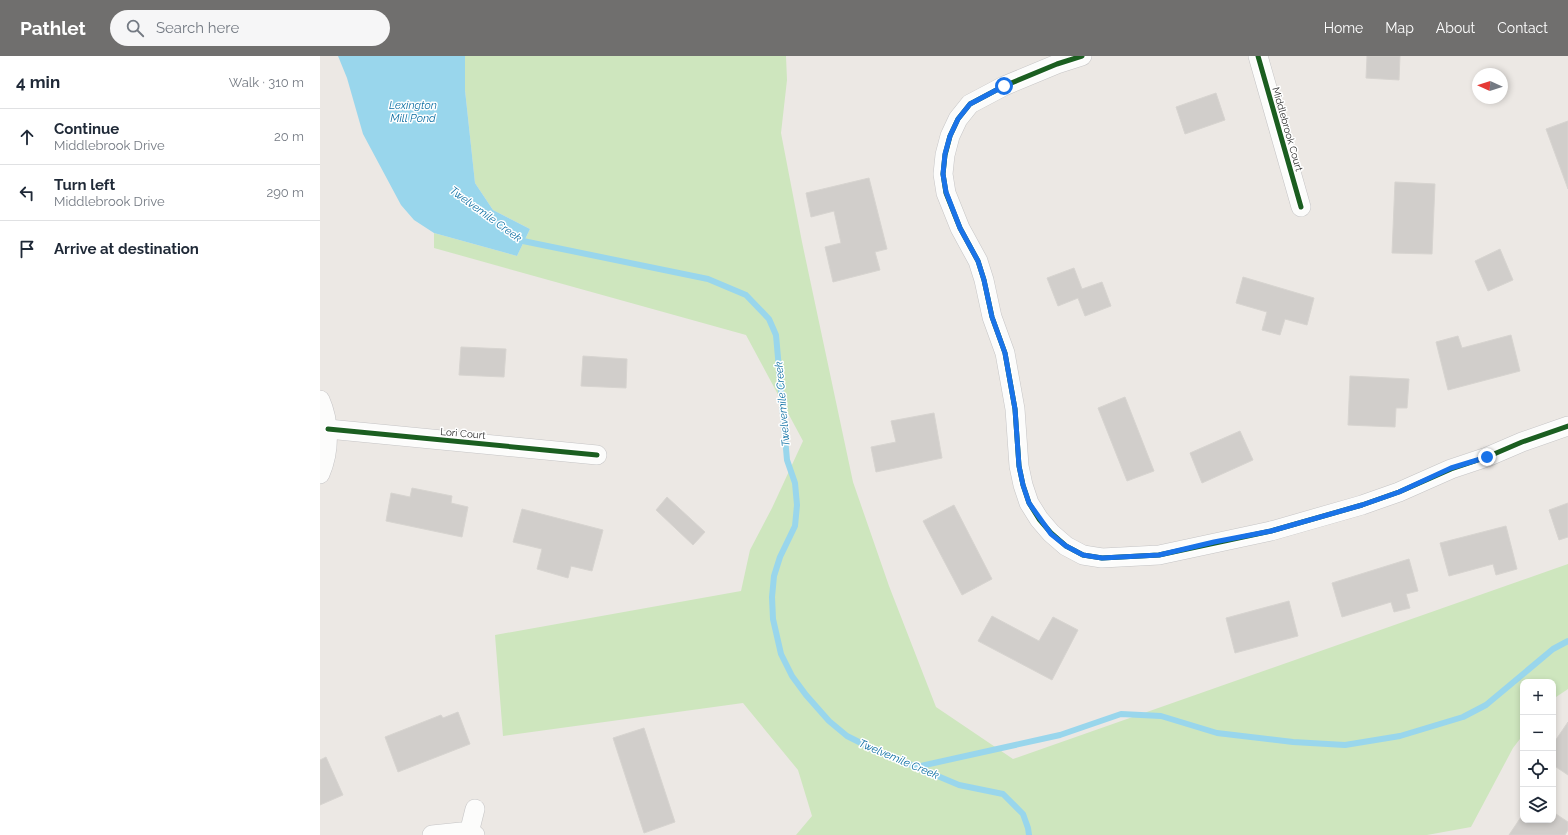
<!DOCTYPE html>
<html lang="en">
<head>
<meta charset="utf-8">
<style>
	:root { --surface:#fff; --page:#f6f6f7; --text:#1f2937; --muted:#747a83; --line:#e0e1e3; --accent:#706f6e }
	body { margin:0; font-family:Raleway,sans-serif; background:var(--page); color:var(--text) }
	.controls { position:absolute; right:12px; bottom:12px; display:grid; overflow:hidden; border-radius:8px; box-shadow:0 2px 6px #0003 }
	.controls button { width:36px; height:36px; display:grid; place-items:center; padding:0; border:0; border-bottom:1px solid var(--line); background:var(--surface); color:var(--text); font:20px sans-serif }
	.compass { position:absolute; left:1152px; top:12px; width:36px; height:36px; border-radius:50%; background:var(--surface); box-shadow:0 2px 6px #0003; rotate:273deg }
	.stop { position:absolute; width:12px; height:12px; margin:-9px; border:3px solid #1a73e8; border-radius:50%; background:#fff }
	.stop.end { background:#1a73e8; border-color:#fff; box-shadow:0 1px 4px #0008 }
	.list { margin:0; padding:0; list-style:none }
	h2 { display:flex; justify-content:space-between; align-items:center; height:52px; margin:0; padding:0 16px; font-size:17px }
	h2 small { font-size:13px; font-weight:400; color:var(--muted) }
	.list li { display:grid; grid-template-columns:26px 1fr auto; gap:12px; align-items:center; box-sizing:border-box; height:56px; padding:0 16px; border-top:1px solid var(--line) }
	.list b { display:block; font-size:15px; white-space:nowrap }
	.list p { margin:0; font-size:13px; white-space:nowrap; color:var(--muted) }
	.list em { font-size:13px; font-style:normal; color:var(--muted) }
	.icon { flex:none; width:22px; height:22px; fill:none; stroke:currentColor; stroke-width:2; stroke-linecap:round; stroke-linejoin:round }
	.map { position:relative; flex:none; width:1248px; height:779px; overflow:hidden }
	header { display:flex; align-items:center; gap:24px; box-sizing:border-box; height:56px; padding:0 20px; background:var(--accent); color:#fff }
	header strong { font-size:19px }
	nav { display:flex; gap:22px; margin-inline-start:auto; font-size:14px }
	.search { width:280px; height:36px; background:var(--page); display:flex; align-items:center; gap:10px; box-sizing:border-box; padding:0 14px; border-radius:22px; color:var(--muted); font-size:15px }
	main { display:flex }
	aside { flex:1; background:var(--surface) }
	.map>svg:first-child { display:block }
	.green { fill:#cee6be }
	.water { fill:#99d6ec }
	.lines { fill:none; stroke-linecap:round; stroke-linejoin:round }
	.stream { stroke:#99d6ec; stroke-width:6 }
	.building { fill:#d1cecb; stroke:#d7d4d0 }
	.street-casing { stroke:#c5c4c5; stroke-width:20 }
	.street { stroke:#fcfcfb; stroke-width:19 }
	.cycleway-casing { stroke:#fff; stroke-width:8 }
	.cycleway { stroke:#1b5e20; stroke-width:5 }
	.route { stroke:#1a73e8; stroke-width:5 }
	.labels { text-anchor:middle; stroke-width:3; stroke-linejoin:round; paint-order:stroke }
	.street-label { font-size:10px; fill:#2e2e2e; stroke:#fff }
	.water-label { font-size:11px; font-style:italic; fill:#0d6fa3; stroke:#fff }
</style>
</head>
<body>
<header>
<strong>Pathlet</strong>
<div class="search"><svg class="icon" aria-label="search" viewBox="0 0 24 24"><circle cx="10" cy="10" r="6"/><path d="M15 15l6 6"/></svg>Search here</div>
<nav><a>Home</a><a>Map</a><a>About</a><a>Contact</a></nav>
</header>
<main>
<aside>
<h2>4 min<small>Walk · 310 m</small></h2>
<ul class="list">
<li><svg class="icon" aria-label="ahead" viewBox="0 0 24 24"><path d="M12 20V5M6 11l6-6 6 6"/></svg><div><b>Continue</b><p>Middlebrook Drive</p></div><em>20 m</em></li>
<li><svg class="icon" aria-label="left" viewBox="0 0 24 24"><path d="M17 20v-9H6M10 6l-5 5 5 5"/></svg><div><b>Turn left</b><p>Middlebrook Drive</p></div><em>290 m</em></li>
<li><svg class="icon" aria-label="arrive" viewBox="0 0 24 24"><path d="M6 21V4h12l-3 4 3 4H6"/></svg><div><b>Arrive at destination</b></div></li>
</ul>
</aside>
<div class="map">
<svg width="1248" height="779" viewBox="0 0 1248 779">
	<rect width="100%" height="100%" fill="#ece8e4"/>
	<path class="green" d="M 145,0 L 466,0 L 467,24 L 461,77 L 482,186 L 533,426 L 569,530 L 616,651 L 693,703 L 1248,508 L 1248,633 L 1233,643 L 1233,626 L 1203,626 L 1203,679 L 1193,692 L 1151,771 L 1107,779 L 476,779 L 492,760 L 478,714 L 423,647 L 183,680 L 175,579 L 421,535 L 430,494 L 452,452 L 483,385 L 426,279 L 114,192 L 114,177 L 197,200 L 210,173 L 173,154 L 155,127 L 145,34 Z"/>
	<path class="water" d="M 18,0 L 145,0 L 145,34 L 155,127 L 173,154 L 210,173 L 197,200 L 114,177 L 94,164 L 81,149 L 43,78 L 27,22 Z"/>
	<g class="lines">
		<g class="stream">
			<path d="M 198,182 L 203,185 L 388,223 L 426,239 L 449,263 L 456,279 L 467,404 L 475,427 L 477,449 L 475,470 L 460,501 L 454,520 L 452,541 L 453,563 L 461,598 L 472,620 L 486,639 L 509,665 L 527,680 L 551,692 L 639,729 L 683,738 L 703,758 L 708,772 L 709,779"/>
			<path d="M 596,711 L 740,679 L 801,658 L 841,660 L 897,677 L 973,686 L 1025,689 L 1080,680 L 1143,661 L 1166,649 L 1233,593 L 1248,585"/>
		</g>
	</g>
	<g class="building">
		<path d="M 1047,0 L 1080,0 L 1079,24 L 1046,22 Z"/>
		<path d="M 896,37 L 905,64 L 865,78 L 856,51 Z"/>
		<path d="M 1248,65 L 1248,133 L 1226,73 Z"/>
		<path d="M 549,122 L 567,193 L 555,196 L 560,214 L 513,226 L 505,191 L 521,187 L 514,155 L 491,161 L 486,137 Z"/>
		<path d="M 1075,126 L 1115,128 L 1112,198 L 1072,197 Z"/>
		<path d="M 1180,193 L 1193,224 L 1168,235 L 1155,205 Z"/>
		<path d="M 754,212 L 762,233 L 782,226 L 791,250 L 765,260 L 758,242 L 738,250 L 727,222 Z"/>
		<path d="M 923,221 L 994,242 L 987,269 L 965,263 L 960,279 L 942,274 L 947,256 L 916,247 Z"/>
		<path d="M 1191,279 L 1200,315 L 1128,334 L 1116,286 L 1138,280 L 1142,292 Z"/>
		<path d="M 141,291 L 186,293 L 184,321 L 139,319 Z"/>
		<path d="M 263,300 L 307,303 L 306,332 L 261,330 Z"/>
		<path d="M 1030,320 L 1089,323 L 1087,352 L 1076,352 L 1075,371 L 1028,369 Z"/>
		<path d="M 805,341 L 834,415 L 807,425 L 778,352 Z"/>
		<path d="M 614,357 L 622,402 L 556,416 L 551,391 L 576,386 L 571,365 Z"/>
		<path d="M 920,375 L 933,404 L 882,427 L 870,397 Z"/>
		<path d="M 92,432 L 132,440 L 131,447 L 148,451 L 142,481 L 66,465 L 71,437 L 90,441 Z"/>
		<path d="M 347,441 L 385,476 L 373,489 L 336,454 Z"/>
		<path d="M 1248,447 L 1248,481 L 1239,484 L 1229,454 Z"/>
		<path d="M 634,449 L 672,523 L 642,539 L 603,465 Z"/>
		<path d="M 202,453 L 283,474 L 272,515 L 251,510 L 248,522 L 217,513 L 222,493 L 193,486 Z"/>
		<path d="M 1186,470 L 1197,513 L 1176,519 L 1173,508 L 1129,520 L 1120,487 Z"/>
		<path d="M 1089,503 L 1098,535 L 1086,538 L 1090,552 L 1074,556 L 1071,546 L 1022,561 L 1012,527 Z"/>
		<path d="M 969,545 L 978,580 L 915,597 L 906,562 Z"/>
		<path d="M 672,560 L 719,585 L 733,561 L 758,574 L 732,624 L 658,585 Z"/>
		<path d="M 138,656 L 150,688 L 78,716 L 65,681 L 121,659 L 123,662 Z"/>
		<path d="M 1248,666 L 1248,719 L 1233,709 L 1233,704 L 1236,699 L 1233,697 L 1233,688 Z"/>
		<path d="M 324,672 L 355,766 L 324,777 L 293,682 Z"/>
		<path d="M 6,701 L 23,739 L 0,749 L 0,704 Z"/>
		<path d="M 1233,756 L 1248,766 L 1248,774 L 1245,779 L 1189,779 L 1203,758 L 1203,764 L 1233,764 Z"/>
	</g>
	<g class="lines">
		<g class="street-casing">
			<g id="street">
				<path d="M 762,0 L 737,8 L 684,30 L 650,48 L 638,63 L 630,80 L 625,99 L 623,118 L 626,137 L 640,172 L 658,205 L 664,224 L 672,261 L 685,297 L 695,353 L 699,410 L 703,429 L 709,447 L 719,463 L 731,477 L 746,490 L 763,499 L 782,502 L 839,499 L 951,475 L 1042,449 L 1079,436 L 1131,413 L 1167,401 L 1202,386 L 1248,370"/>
				<path d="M 938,0 L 981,151"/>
				<path d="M 0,344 C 10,366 10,395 0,418"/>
				<path d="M 8,373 L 277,399"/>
				<path d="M 149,777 L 155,753"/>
				<path d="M 112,779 L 141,776 L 155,779"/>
			</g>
		</g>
		<use href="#street" class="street"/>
		<g class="cycleway-casing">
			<g id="cycleway">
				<path d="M 762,0 L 737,8 L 684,30 L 650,48 L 638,63 L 630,80 L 625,99 L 623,118 L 626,137 L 640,172 L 658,205 L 664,224 L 672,261 L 685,297 L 695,353 L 699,410 L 703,429 L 709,447 L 719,463 L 731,477 L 746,490 L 763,499 L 782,502 L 839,499 L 951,475 L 1042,449 L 1079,436 L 1131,413 L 1167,401 L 1202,386 L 1248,370"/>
				<path d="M 938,0 L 981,151"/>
				<path d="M 8,373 L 277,399"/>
			</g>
		</g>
		<use href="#cycleway" class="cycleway"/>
	</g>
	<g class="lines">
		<path class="route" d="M 684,30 L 650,48 L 638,63 L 630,80 L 625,98 L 623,118 L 626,136 L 640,172 L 658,205 L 664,224 L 672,261 L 685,297 L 695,353 L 699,410 L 703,429 L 709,447 L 731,478 L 746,490 L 763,499 L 782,502 L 839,499 L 894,486 L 951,475 L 1042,449 L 1079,436 L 1131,412 L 1167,401"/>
	</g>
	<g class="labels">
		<g class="street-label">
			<text transform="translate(968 73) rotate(74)" y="4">Middlebrook Court</text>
			<text transform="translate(143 377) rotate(5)" y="4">Lori Court</text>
		</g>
		<g class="water-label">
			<text x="93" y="53">Lexington<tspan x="93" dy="13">Mill Pond</tspan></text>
			<text transform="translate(166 158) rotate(36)" y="4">Twelvemile Creek</text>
			<text transform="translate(462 348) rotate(-95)" y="4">Twelvemile Creek</text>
			<text transform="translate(579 703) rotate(23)" y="4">Twelvemile Creek</text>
		</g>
	</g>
</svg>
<div class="controls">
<button>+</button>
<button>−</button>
<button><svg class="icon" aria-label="locate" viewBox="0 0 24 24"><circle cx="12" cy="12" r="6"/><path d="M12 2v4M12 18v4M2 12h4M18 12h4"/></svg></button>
<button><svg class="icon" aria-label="layers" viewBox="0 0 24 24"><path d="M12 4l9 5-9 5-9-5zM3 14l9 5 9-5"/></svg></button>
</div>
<svg class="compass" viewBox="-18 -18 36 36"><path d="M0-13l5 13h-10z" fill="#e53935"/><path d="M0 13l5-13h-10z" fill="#747a83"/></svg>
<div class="stop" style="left:684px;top:30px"></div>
<div class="stop end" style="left:1167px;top:401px"></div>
</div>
</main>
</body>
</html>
